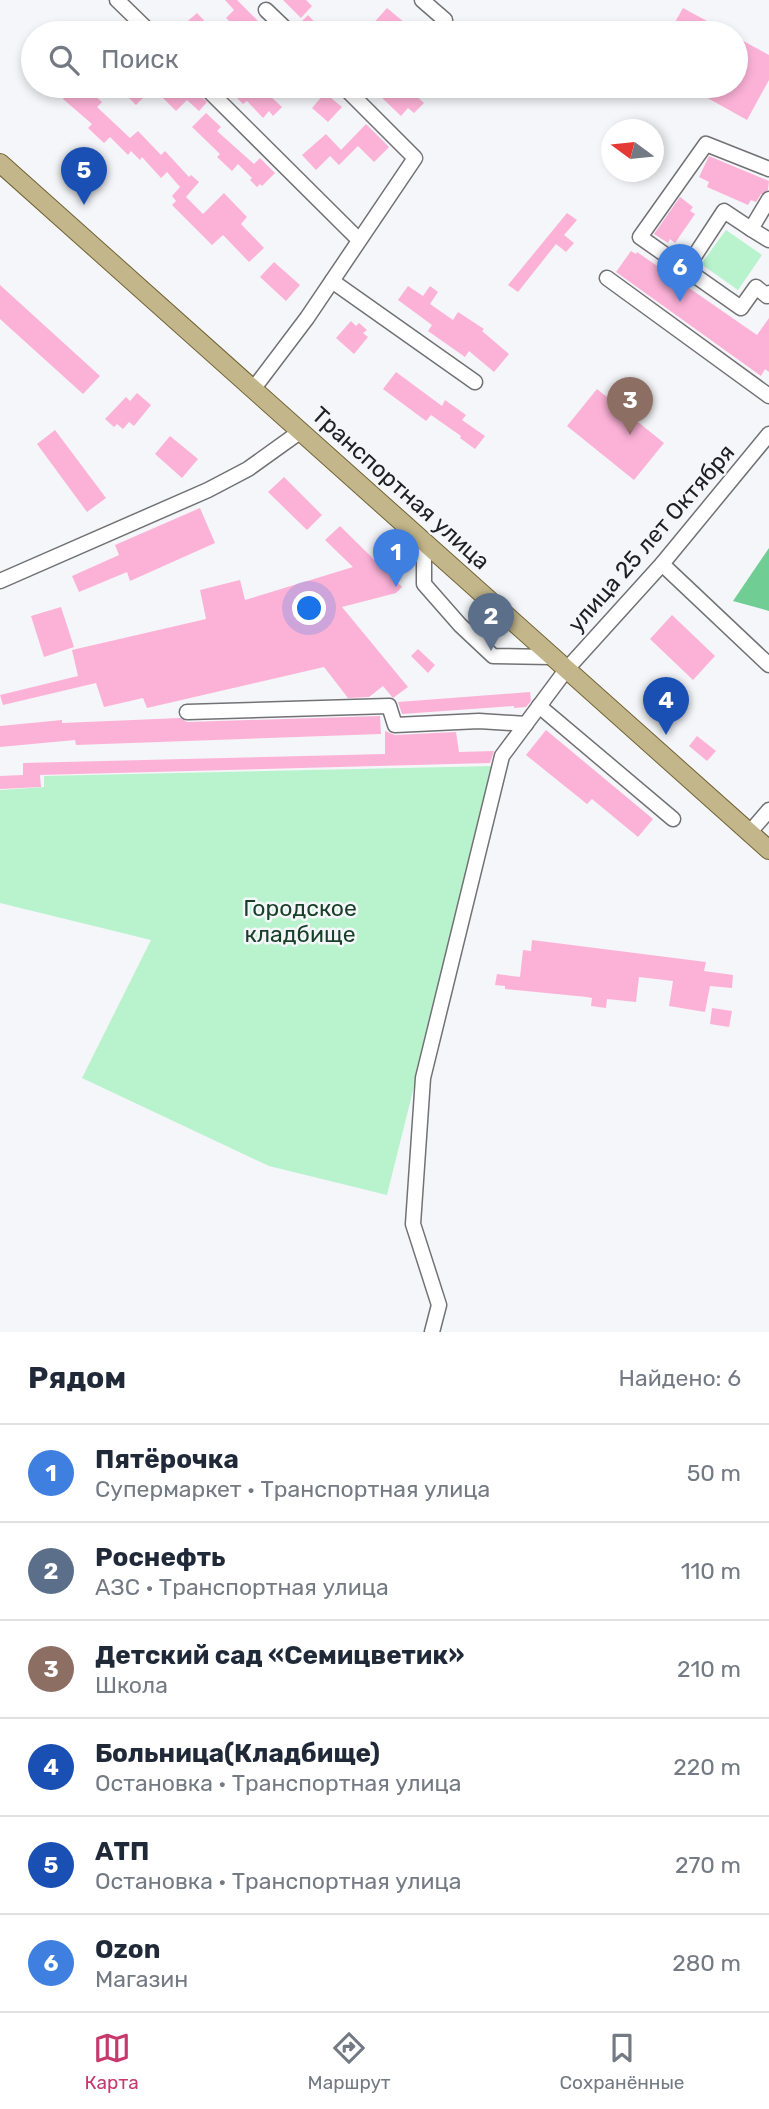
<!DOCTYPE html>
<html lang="ru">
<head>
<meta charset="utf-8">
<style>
	:root { --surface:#fff; --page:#f6f6f7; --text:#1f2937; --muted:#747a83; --line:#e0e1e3; --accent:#c6396c }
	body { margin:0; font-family:Rubik,sans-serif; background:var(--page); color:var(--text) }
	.compass { position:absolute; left:601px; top:119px; width:63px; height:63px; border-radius:50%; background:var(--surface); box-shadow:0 4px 10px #0003; rotate:285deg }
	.you { position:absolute; left:310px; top:609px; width:24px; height:24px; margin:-18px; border:5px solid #fff; border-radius:50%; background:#1a73e8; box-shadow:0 0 0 10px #1a73e833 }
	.badge { display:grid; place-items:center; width:46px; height:46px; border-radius:50%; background:var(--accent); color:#fff; font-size:23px; font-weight:700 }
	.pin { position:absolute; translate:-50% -58px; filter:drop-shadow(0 2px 4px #0008) }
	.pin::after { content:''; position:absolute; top:37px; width:24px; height:21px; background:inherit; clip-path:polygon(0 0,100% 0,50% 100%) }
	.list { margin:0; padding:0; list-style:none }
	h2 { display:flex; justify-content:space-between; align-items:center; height:91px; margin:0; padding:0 28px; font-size:30px }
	h2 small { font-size:23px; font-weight:400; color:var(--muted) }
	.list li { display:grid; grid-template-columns:46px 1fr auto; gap:21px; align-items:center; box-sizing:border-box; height:98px; padding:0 28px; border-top:2px solid var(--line) }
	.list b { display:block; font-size:26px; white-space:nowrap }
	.list p { margin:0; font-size:23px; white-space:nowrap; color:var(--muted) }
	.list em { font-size:23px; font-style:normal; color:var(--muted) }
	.icon { flex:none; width:38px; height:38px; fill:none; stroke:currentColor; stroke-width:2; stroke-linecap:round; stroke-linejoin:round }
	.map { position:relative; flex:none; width:769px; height:1332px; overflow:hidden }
	.search { position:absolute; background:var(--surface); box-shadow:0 4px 10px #0003; left:21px; right:21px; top:21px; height:77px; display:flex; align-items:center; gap:18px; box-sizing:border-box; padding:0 24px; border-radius:38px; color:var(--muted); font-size:26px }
	.sheet { height:679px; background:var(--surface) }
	nav { display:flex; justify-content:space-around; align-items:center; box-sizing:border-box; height:98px; border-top:2px solid var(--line); background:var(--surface); font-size:19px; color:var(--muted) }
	nav a { display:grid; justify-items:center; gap:4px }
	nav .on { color:var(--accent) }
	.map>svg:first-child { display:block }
	.green { fill:#b8f3cd }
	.forest { fill:#70ce95 }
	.building { fill:#fcb2d7 }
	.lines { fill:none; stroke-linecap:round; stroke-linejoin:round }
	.minor-casing { stroke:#727275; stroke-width:17 }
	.major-casing { stroke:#706233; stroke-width:20 }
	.minor { stroke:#fff; stroke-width:14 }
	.major { stroke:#c3b68a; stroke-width:18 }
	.labels { text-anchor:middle; stroke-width:5; stroke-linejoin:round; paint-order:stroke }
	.street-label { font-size:23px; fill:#212123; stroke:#f5f6f9 }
	.park-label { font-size:23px; fill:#184029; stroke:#f5f6f9 }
</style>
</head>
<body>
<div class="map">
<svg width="769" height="1332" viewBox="0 0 769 1332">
	<rect width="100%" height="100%" fill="#f5f6f9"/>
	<g class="green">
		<path d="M 726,230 L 762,255 L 738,290 L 701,264 Z"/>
		<path d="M 494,766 L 387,1195 L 269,1166 L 82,1078 L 151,940 L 0,903 L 0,790 L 44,787 L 44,776 Z"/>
	</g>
	<path class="forest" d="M 769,548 L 769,611 L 733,601 Z"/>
	<g class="building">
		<path d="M 225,0 L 237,0 L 270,33 L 242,33 L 226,18 L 234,10 Z"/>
		<path d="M 283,0 L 306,0 L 312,6 L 301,18 Z"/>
		<path d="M 387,8 L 417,33 L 378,33 L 370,27 Z"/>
		<path d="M 683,8 L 729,33 L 669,33 Z"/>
		<path d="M 197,13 L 216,33 L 189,33 L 182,26 Z"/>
		<path d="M 308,15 L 325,33 L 335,23 L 346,33 L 307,33 L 298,25 Z"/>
		<path d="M 736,37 L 769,55 L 769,80 L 747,120 L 686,86 L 736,86 Z"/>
		<path d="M 135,86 L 173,86 L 182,95 L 190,87 L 207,102 L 199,111 L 187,100 L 176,111 L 153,88 L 136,105 L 126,95 Z"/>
		<path d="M 230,86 L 255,86 L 266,98 L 269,95 L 282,107 L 273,116 L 269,111 L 263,118 L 247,101 L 243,104 L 236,97 L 239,94 Z"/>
		<path d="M 382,86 L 406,86 L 424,103 L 414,113 L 408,108 L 401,116 L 376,92 Z"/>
		<path d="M 85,87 L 102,102 L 97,107 L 130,138 L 138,131 L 161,155 L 165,151 L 189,177 L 191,175 L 199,182 L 186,197 L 203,214 L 224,193 L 247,217 L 241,224 L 264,248 L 249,262 L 223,235 L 212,245 L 172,205 L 176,201 L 172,196 L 180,187 L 167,172 L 161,178 L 142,157 L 140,160 L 131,151 L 128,155 L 110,137 L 104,143 L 88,128 L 92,124 L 63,99 L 71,90 L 77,95 Z"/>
		<path d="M 325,93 L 342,107 L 328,122 L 312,108 Z"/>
		<path d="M 206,113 L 221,127 L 217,131 L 254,164 L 260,158 L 275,173 L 262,186 L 260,184 L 257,187 L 250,180 L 252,178 L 238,164 L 232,171 L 217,157 L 220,154 L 192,127 Z"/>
		<path d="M 366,124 L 389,147 L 374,162 L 358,146 L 339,165 L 330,156 L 316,170 L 302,155 L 326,134 L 341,150 Z"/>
		<path d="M 709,156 L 769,181 L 768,190 L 761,194 L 756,202 L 751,200 L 748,205 L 707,187 L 709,182 L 699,177 Z"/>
		<path d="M 680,197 L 693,207 L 690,211 L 695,214 L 675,243 L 670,239 L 668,243 L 654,234 Z"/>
		<path d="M 567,213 L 577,220 L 564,235 L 574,243 L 566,252 L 556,244 L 518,292 L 508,285 Z"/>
		<path d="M 631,251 L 636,254 L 637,252 L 757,335 L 769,318 L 769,372 L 765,369 L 761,376 L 616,272 Z"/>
		<path d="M 274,262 L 300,285 L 286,301 L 260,277 Z"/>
		<path d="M 0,285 L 100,376 L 83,394 L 0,319 Z"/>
		<path d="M 408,286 L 423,296 L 430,286 L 438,292 L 430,304 L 453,320 L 458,312 L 484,329 L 482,331 L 509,354 L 494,372 L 469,351 L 465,357 L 428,331 L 432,325 L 398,300 Z"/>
		<path d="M 351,321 L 356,326 L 359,323 L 367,330 L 363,333 L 368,337 L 354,354 L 336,338 Z"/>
		<path d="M 396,372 L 442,406 L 445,400 L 466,415 L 462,420 L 485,436 L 475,449 L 460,438 L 461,436 L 431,415 L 426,421 L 383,389 Z"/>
		<path d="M 597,389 L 664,443 L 634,480 L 567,426 Z"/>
		<path d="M 137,393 L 151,405 L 134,426 L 129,422 L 123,429 L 117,424 L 114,427 L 105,419 L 126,397 L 130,401 Z"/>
		<path d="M 55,430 L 106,498 L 87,512 L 37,444 Z"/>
		<path d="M 170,436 L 198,459 L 182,478 L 155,454 Z"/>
		<path d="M 284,477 L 322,515 L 307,530 L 268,492 Z"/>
		<path d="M 200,508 L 215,543 L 130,581 L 127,572 L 79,592 L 72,576 L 119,555 L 115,545 Z"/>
		<path d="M 340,526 L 402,587 L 396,593 L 342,607 L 408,687 L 393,698 L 383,686 L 369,697 L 348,698 L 324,667 L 147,708 L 143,698 L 104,707 L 96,683 L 3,705 L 0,695 L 78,676 L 72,650 L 206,619 L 200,590 L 240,580 L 245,600 L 353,567 L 325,540 Z"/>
		<path d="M 61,607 L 74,647 L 44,657 L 31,616 Z"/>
		<path d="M 672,615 L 715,656 L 693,680 L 650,639 Z"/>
		<path d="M 418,649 L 435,665 L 428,673 L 411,656 Z"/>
		<path d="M 530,692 L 531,701 L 526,707 L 514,708 L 514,706 L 402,714 L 398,702 Z"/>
		<path d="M 380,716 L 381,734 L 76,745 L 75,740 L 0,747 L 0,726 L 62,720 L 62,723 L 180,718 L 187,722 Z"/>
		<path d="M 546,730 L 653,819 L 638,837 L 592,799 L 587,804 L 526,755 Z"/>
		<path d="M 385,731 L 395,735 L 456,732 L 459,752 L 494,751 L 490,763 L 40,775 L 41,787 L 0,789 L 0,776 L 23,775 L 23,763 L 385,754 Z"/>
		<path d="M 697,736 L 716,751 L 707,761 L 689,746 Z"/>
		<path d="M 532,940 L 706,962 L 704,971 L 733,975 L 732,988 L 710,986 L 705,1012 L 669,1006 L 673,981 L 639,977 L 636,1002 L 607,999 L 606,1008 L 591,1006 L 592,998 L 587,997 L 505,989 L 505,986 L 495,985 L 497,974 L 520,977 L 523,950 L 531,951 Z"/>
		<path d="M 712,1008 L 732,1011 L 729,1027 L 710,1024 Z"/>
	</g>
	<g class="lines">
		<g class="minor-casing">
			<g id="minor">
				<path d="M 117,0 L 151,33"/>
				<path d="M 422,0 L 445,20"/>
				<path d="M 266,10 L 290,33"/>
				<path d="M 204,86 L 359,240"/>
				<path d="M 769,169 L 706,144 L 640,237 L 741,308 L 756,287 L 767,296 L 769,293"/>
				<path d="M 751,229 L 769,240"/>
				<path d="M 686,269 L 724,211 L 751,229 L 769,199"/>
				<path d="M 607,278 L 769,396"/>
				<path d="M 332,281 L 475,382"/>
				<path d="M 254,388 L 307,318 L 415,158 L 343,86"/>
				<path d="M 424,541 L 424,584 L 460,625 L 493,656 L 552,657"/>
				<path d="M 662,564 L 769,665"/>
				<path d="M 0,581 L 208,490 L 248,469 L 301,431"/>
				<path d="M 539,706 L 673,819"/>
				<path d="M 187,712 L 389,706 L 395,725 L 479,721 L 526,724"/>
				<path d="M 750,832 L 769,810"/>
				<path d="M 432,1332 L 439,1305 L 413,1224 L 423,1078 L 502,756 L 566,670 L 662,564 L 769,434"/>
			</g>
		</g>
		<g class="major-casing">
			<path id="major" d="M 0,163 L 769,850"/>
		</g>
		<use href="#minor" class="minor"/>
		<use href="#major" class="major"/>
	</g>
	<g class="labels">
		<g class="street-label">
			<text transform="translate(401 488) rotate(42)" y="8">Транспортная улица</text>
			<text transform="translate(651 538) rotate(-49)" y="8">улица 25 лет Октября</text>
		</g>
		<g class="park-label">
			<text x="300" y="916">Городское<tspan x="300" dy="26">кладбище</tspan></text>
		</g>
	</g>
</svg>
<svg class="compass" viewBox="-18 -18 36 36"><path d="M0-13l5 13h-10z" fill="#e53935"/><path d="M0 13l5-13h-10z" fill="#747a83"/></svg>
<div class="you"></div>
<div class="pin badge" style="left:396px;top:587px;background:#3f7fe0">1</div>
<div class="pin badge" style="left:491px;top:651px;background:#5c6f8a">2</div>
<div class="pin badge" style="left:630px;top:435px;background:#8d6e63">3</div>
<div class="pin badge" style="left:666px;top:735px;background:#1a4fb4">4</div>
<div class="pin badge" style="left:84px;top:205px;background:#1a4fb4">5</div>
<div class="pin badge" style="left:680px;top:302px;background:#3f7fe0">6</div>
<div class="search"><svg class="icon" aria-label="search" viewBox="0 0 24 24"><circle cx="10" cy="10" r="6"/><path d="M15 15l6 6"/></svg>Поиск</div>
</div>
<section class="sheet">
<h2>Рядом<small>Найдено: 6</small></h2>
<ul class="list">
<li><span class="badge" style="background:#3f7fe0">1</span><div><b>Пятёрочка</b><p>Супермаркет · Транспортная улица</p></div><em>50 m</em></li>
<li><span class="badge" style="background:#5c6f8a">2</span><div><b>Роснефть</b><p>АЗС · Транспортная улица</p></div><em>110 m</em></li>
<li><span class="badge" style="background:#8d6e63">3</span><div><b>Детский сад «Семицветик»</b><p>Школа</p></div><em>210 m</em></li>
<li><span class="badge" style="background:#1a4fb4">4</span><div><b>Больница(Кладбище)</b><p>Остановка · Транспортная улица</p></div><em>220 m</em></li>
<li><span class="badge" style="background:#1a4fb4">5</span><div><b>АТП</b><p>Остановка · Транспортная улица</p></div><em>270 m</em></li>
<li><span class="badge" style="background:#3f7fe0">6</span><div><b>Ozon</b><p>Магазин</p></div><em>280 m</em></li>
</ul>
</section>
<nav>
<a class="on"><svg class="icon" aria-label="map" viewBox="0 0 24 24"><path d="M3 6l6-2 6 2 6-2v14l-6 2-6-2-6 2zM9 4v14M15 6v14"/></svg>Карта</a>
<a><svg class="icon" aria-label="directions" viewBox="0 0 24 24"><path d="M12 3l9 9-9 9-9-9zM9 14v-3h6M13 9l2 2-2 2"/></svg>Маршрут</a>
<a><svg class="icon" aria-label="saved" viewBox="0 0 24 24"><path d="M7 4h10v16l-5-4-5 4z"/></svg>Сохранённые</a>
</nav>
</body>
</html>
